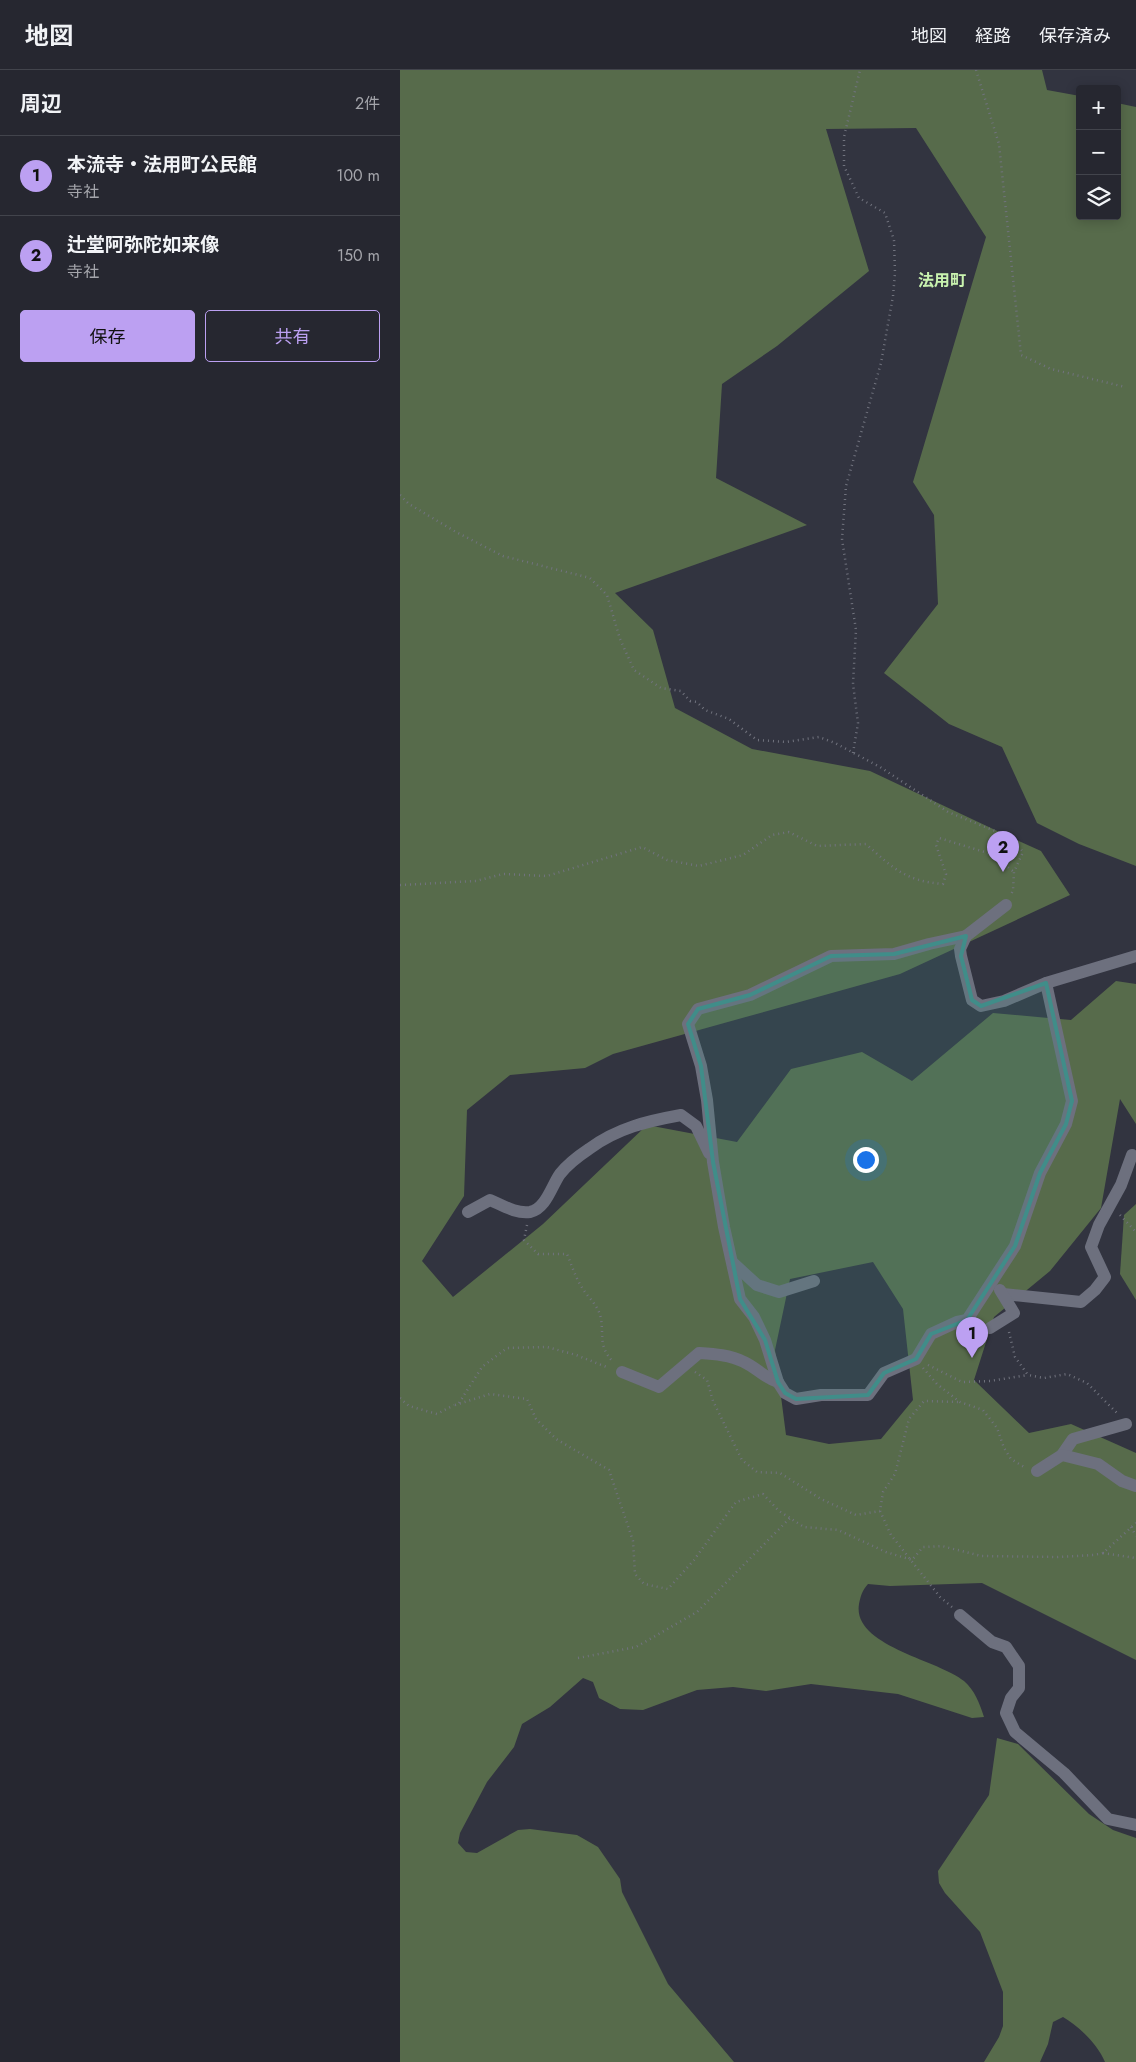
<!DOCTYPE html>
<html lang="ja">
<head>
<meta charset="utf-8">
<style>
	:root { --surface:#262730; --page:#32333c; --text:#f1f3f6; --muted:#a4a5ab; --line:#42444c; --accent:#bca0f2 }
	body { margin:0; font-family:Jost,"Noto Sans JP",sans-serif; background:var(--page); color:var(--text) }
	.controls { position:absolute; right:15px; top:15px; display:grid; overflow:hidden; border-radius:5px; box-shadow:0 2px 12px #0003 }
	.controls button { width:45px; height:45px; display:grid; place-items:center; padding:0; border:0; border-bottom:1px solid var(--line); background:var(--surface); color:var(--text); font:25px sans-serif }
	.you { position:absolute; left:465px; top:1089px; width:18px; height:18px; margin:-12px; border:4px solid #fff; border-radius:50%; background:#1a73e8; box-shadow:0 0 0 8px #1a73e833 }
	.badge { display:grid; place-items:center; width:32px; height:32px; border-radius:50%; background:var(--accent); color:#111; font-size:16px; font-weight:700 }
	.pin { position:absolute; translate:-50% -41px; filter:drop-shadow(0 1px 2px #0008) }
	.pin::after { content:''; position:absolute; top:26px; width:18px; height:15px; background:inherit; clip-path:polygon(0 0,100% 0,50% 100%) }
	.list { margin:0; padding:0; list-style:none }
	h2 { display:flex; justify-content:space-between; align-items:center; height:65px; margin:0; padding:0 20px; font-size:21px }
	h2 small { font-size:16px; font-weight:400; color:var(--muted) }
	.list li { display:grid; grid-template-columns:32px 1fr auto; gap:15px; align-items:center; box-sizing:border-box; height:80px; padding:0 20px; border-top:1px solid var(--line) }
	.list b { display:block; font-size:19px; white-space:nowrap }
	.list p { margin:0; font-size:16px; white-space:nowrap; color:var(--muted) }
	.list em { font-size:16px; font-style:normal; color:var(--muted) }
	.actions { display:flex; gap:10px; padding:15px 20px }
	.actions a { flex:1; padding:11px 0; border:1px solid var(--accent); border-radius:5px; text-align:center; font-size:18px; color:var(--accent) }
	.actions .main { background:var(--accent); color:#111 }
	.icon { flex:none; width:28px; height:28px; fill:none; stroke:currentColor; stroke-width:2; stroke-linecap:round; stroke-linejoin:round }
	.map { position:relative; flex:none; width:736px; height:1992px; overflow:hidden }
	header { display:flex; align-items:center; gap:30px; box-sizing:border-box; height:70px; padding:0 25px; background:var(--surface); border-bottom:1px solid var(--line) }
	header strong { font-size:24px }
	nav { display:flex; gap:28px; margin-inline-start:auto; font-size:18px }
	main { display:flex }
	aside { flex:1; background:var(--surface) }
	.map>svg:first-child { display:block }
	.forest { fill:#576b4b; fill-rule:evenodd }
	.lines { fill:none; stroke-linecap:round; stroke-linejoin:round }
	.path { stroke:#71737e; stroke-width:2.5; stroke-dasharray:1 4; stroke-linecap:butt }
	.street { stroke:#6d707e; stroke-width:12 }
	.marked { fill:#408d89; fill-opacity:0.2; stroke:#408d89; stroke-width:4; stroke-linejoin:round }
	.labels { text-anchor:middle; stroke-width:4.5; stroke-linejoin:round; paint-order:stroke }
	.quarter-label { font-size:16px; font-weight:bold; fill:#c9f3af; stroke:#323440 }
</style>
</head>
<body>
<header>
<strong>地図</strong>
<nav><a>地図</a><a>経路</a><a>保存済み</a></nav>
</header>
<main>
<aside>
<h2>周辺<small>2件</small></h2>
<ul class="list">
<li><span class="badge">1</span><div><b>本流寺・法用町公民館</b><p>寺社</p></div><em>100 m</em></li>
<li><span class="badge">2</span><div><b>辻堂阿弥陀如来像</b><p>寺社</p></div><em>150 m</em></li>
</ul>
<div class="actions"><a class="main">保存</a><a>共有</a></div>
</aside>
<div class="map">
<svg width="736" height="1992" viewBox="0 0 736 1992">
	<rect width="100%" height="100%" fill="#323440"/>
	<g class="forest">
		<path d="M 0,0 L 642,0 L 647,20 L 680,26 L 680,146 L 717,146 L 717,33 L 736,37 L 736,796 L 679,774 L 637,753 L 602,677 L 549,654 L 484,603 L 538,534 L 534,445 L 513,412 L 586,167 L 516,58 L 426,59 L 469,201 L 377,276 L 322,314 L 316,408 L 407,455 L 215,523 L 253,560 L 275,638 L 352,679 L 470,701 L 610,767 L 641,781 L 670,825 L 500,904 L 213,984 L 185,998 L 110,1005 L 67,1040 L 64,1126 L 22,1191 L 53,1227 L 143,1154 L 247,1055 L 337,1072 L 391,999 L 462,982 L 512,1011 L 593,943 L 671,950 L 716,911 L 736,914 L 736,1054 L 720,1029 L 701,1138 L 650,1201 L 594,1247 L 574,1310 L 629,1363 L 671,1354 L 736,1383 L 736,1590 L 582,1513 L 490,1516 L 468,1514 C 462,1521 461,1525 459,1534 C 452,1576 539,1590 564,1611 C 575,1621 579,1632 584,1647 L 572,1648 L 498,1624 L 411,1614 L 366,1621 L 333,1617 L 297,1620 L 243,1640 L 220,1639 L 199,1628 L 193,1612 L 183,1608 L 150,1637 L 122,1654 L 114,1677 L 87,1712 L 60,1763 L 58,1773 L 66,1782 L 77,1783 L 118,1760 L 130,1759 L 177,1765 L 198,1777 L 220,1809 L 222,1822 L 268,1914 L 334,1992 L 0,1992 ZM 473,1192 L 503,1239 L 513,1330 L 481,1369 L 429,1374 L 386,1365 L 375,1280 L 390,1209 Z"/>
		<path d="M 736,1134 L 736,1230 L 720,1204 L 724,1145 Z"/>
		<path d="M 597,1668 L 618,1674 L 689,1744 L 713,1760 L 736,1768 L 736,1992 L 705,1992 C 698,1975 679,1956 663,1947 L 653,1952 L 648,1974 L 640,1992 L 584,1992 L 599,1967 L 603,1956 L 603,1922 L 580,1862 L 545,1823 L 539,1813 L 538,1801 L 589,1725 Z"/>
	</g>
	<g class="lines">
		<g class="path">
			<path d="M 576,0 L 599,74 L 621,285 L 651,299 L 725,317"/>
			<path d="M 0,425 L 9,434 L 56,462 L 103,486 L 190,508 L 207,525 L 220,569 L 234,600 L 261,618 L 281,621 L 290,631 L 297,632 L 305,640 L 329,649 L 357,670 L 386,672 L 419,667 L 435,673 L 480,697 L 548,742 L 610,767 L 623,782 L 614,802 L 613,820 L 611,825"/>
			<path d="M 453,683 L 458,653 L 453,614 L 456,560 L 442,469 L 446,416 L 481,293 L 493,226 L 495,203 L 494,170 L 485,143 L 459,128 L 444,96 L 444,67 L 460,0"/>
			<path d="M 0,815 L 76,811 L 103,804 L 147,806 L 242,777 L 267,790 L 299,796 L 343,785 L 372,765 L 389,762 L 417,776 L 466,774 C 493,798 505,811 543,814 L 546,804 L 536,775 L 539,768 L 591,784 L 614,802"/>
			<path d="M 720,1145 L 736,1162"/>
			<path d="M 127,1155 L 124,1170 L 138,1184 L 167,1184 C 172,1196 176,1209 183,1219 C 189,1229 199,1236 201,1249 C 204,1267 198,1275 213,1292"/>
			<path d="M 609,1262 L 615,1287 L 628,1305 L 644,1308 L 667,1304 L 687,1313 L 717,1343"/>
			<path d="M 528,1295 L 562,1312 L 590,1311 L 628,1305"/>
			<path d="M 523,1298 L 537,1314 L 560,1332 L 583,1340 L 597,1358 L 604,1378 L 611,1389 L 624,1397"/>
			<path d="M 295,1302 L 307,1310 L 313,1331 L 342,1390 L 357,1402 L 380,1403 L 421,1429 L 456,1445 L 480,1441"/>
			<path d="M 0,1328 L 9,1336 L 37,1344 L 54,1335"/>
			<path d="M 59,1333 L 82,1297 L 107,1278 L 147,1277 L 176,1285 L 209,1298"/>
			<path d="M 55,1335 L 90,1324 L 127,1329 L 136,1349 L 156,1369 L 209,1400 L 233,1471 L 235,1504 L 244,1514 L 268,1519 L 294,1490 L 336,1432 L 363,1424 L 379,1441 L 404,1457 L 438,1460 L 486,1482 L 512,1490 L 523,1477 L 542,1476 L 581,1486 L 658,1487 L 694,1485 L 703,1483 L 736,1453"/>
			<path d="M 731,1457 L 736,1466"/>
			<path d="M 703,1483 L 736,1488"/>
			<path d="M 552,1537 L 540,1527 L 491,1465 L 480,1441 L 483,1422 L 495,1404 L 509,1349 L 524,1331 L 560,1332"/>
			<path d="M 178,1588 L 236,1577 L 297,1542 L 390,1448"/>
		</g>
		<g class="street">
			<path d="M 606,835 L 566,866 L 529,874 L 494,884 L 431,886 L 350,925 L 298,939 L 288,954 L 301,996 L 307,1030 L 313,1092 L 324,1157 L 340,1229 L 354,1247 L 365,1270 L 378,1312 L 385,1323 L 396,1329 L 421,1325 L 468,1325 L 484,1303 L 516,1289 L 531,1264 L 557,1252 L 567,1250 L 615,1176 L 640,1103 L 666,1054 L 672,1031 L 646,913"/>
			<path d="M 566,866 L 560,879 L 561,886 L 572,930 L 581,936 L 604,931 L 646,913 L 736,886"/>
			<path d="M 68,1142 L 90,1130 C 102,1135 116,1144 130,1142 C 146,1139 152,1115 160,1104 C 167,1095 180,1085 189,1079 C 217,1058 248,1051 281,1045 L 296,1056 L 309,1083"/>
			<path d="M 333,1193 L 357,1215 L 379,1222 L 414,1211"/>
			<path d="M 603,1224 L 681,1232 L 695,1220 L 705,1207 L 691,1177 L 699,1155 L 721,1115 L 732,1085"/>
			<path d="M 590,1258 L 614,1243 L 600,1220"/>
			<path d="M 222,1302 L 259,1317 L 299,1283 C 314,1284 330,1285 344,1292 C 357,1298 363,1307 378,1312"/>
			<path d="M 662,1385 L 673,1369 L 726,1354"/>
			<path d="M 637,1401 L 662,1385 L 698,1394 L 722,1411 L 736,1416"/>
			<path d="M 560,1545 L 592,1572 L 606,1577 L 619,1596 L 619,1618 L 611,1628 L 606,1643 L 615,1662 L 664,1703 L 708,1749 L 736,1755"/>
		</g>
	</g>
	<path class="marked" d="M 566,866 L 561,886 L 572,930 L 581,936 L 646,913 L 672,1031 L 666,1054 L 640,1103 L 615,1176 L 567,1250 L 531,1264 L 516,1289 L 484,1303 L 468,1325 L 396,1329 L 385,1323 L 378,1312 L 365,1270 L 340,1229 L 313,1092 L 301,996 L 288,954 L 298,939 L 350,925 L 431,886 L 494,884 Z"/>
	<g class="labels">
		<g class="quarter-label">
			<text x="542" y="216">法用町</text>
		</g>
	</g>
</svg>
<div class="controls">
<button>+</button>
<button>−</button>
<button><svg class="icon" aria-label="layers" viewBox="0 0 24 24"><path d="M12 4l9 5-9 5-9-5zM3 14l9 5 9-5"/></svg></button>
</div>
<div class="you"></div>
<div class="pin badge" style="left:572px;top:1288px">1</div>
<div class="pin badge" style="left:603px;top:802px">2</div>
</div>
</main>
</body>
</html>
